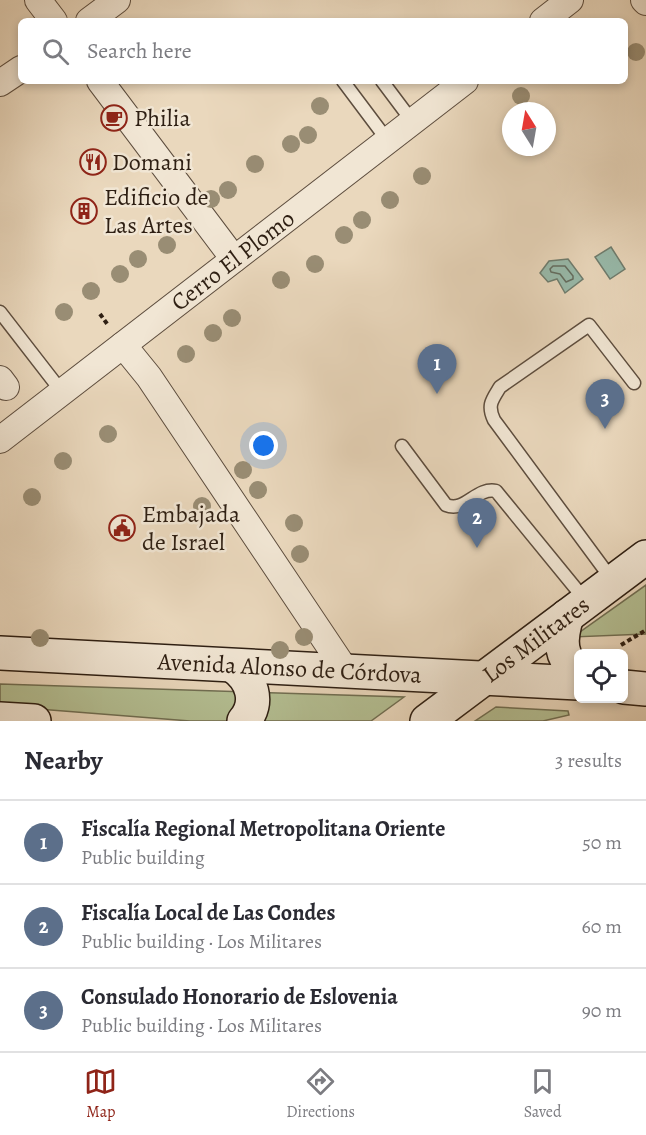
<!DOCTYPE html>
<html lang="en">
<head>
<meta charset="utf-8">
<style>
	:root { --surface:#fff; --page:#f2f2f3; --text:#2b2b33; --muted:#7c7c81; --line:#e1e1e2; --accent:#8f2418 }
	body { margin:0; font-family:Alegreya,serif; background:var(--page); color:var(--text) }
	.controls { position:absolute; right:18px; bottom:18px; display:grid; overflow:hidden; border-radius:9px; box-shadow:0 3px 9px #0003 }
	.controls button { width:54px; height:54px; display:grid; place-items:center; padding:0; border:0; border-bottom:2px solid var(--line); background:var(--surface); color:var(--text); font:30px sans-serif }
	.compass { position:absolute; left:502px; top:102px; width:54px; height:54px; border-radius:50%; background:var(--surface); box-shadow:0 3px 9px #0003; rotate:349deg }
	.you { position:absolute; left:264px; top:446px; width:21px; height:21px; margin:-15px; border:4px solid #fff; border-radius:50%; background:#1a73e8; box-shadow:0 0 0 9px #1a73e833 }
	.badge { display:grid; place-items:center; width:39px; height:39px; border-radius:50%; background:var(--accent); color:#fff; font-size:20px; font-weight:700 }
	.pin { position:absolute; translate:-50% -50px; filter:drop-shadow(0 2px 3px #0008) }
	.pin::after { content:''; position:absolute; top:32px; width:21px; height:18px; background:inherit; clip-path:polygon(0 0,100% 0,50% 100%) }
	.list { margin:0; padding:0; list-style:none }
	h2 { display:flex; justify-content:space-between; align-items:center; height:78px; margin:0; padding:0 24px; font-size:26px }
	h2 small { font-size:20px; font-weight:400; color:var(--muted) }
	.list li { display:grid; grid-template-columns:39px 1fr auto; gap:18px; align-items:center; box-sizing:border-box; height:84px; padding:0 24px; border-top:2px solid var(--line) }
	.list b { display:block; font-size:22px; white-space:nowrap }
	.list p { margin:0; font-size:20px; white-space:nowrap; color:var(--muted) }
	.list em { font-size:20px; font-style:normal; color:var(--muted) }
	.icon { flex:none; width:33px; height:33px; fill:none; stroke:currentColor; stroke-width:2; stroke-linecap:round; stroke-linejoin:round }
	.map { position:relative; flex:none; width:646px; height:721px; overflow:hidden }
	.search { position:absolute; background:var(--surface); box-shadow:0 3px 9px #0003; left:18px; right:18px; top:18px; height:66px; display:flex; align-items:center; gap:15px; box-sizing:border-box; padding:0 21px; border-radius:9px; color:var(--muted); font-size:22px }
	.sheet { height:330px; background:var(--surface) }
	nav { display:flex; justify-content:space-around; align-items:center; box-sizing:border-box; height:84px; border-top:2px solid var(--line); background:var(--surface); font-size:16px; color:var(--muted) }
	nav a { display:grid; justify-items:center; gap:3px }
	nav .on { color:var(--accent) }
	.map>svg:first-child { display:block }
	.green { fill:#b4bf93; stroke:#716f53; stroke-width:1.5 }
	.water { fill:#98bbac; stroke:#6e7d6f; stroke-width:1.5 }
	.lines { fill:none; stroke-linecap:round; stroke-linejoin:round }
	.shore { stroke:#636d60; stroke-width:1.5 }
	.lane-casing { stroke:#5d4d3e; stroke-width:15 }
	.street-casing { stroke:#5d4d3e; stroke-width:28 }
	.secondary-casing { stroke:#2e1f13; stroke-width:36 }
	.path { stroke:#2e1f13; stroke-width:4; stroke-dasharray:4.5 3; stroke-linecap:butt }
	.lane { stroke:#f1e6d4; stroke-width:12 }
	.street { stroke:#f1e6d4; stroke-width:26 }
	.secondary { stroke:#f1e6d4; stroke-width:33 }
	.tree { fill:#998d74 }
	.labels { text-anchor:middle; stroke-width:5; stroke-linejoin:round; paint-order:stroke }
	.poi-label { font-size:24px; fill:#2e1f13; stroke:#f1e6d4; text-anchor:start }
	.street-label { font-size:24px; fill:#2e1f13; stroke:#f1e6d4 }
</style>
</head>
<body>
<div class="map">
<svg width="646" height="721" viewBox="0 0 646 721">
	<rect width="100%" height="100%" fill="#ead8bd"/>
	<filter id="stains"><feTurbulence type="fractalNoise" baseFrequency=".00333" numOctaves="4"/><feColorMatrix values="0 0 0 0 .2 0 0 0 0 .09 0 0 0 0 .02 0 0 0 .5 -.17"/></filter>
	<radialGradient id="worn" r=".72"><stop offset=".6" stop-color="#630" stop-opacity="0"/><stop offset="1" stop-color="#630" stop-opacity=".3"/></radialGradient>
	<g class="green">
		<path d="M 646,585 L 646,634 L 573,637 Z"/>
		<path d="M 0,684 L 404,697 L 371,721 L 190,721 L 0,706 Z"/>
		<path d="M 496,707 L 568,711 L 569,715 L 543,721 L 475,721 Z"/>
	</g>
	<g class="water">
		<path d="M 611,247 L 625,269 L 610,279 L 595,257 Z"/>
		<path d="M 568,259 L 583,279 L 565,293 L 557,279 L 548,282 L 540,273 L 549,261 Z"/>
	</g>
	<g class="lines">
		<path class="shore" d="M 553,266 L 565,266 L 573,276 L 573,279 L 566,282 L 560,274 L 551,272 L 550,269 Z"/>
		<g class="lane-casing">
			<g id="lane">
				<path d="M 343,81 L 388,141"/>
				<path d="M 382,81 L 412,121"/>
				<path d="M 0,312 L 62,392"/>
				<path d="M 402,446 L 446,505 C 465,513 476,487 496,491 L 586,601"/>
				<path d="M 613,581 L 494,420 C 487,405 492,400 500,387 L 589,325 L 634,383"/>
			</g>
		</g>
		<g class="street-casing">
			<g id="street">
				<path d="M 38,0 L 54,21"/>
				<path d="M 644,0 L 646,2"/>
				<path d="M 89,21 L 117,0"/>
				<path d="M 543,21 L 570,0"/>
				<path d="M 100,81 L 234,259"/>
				<path d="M 0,83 L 21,69"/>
				<path d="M 123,345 L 149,377 L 346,671"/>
				<path d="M 0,379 L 6,387"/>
				<path id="s1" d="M 0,440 L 465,81"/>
			</g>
		</g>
		<g class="secondary-casing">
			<g id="secondary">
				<path d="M 567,616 C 559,642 560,655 578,676"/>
				<path id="s2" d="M 0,653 L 578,683"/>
				<path d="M 233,666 C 252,679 260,702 244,721"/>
				<path d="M 624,687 L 646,689"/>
				<path d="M 0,719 L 34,721"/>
				<path id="s3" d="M 427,721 L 646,557"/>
			</g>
		</g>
		<g class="path">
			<path d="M 100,314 L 108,325"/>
			<path d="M 621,645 L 646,630"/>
		</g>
		<use href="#lane" class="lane"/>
		<use href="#street" class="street"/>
		<use href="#secondary" class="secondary"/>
	</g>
	<g class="tree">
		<circle cx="636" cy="52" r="9"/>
		<circle cx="521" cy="96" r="9"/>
		<circle cx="320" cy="106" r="9"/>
		<circle cx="308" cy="135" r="9"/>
		<circle cx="291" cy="144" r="9"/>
		<circle cx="255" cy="164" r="9"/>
		<circle cx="422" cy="176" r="9"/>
		<circle cx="228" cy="190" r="9"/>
		<circle cx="211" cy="199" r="9"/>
		<circle cx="390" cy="200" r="9"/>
		<circle cx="362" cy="220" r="9"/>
		<circle cx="344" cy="235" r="9"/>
		<circle cx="167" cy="245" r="9"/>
		<circle cx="138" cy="259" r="9"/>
		<circle cx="315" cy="264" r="9"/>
		<circle cx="120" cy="274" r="9"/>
		<circle cx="281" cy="280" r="9"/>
		<circle cx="91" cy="291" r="9"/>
		<circle cx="64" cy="312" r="9"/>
		<circle cx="232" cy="318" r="9"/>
		<circle cx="213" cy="333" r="9"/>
		<circle cx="186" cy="354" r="9"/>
		<circle cx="108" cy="434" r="9"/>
		<circle cx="63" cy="461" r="9"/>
		<circle cx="243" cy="470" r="9"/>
		<circle cx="258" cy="490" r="9"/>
		<circle cx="32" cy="497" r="9"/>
		<circle cx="202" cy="506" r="9"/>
		<circle cx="294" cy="523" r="9"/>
		<circle cx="300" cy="554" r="9"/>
		<circle cx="304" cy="637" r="9"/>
		<circle cx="40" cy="638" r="9"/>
		<circle cx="280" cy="650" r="9"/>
	</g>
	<defs>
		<g id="cafe-ring" transform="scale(1.35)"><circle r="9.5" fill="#f1e6d4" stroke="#8f2418" stroke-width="1.5"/><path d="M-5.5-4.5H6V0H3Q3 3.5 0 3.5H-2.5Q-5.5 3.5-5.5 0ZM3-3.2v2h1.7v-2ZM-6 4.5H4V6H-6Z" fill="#8f2418"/></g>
		<g id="restaurant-ring" transform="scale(1.35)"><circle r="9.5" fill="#f1e6d4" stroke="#8f2418" stroke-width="1.5"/><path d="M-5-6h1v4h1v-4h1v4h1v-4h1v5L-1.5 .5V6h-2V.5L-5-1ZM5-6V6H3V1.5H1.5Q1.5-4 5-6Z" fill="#8f2418"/></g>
		<g id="building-ring" transform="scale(1.35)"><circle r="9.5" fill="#f1e6d4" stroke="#8f2418" stroke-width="1.5"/><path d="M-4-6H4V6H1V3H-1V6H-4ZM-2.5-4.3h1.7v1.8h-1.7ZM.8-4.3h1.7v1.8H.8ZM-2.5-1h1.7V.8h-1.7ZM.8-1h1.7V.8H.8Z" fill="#8f2418"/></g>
		<g id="civic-ring" transform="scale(1.35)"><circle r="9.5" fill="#f1e6d4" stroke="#8f2418" stroke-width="1.5"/><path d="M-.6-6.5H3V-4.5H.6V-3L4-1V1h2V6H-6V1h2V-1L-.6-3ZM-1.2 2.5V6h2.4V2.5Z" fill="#8f2418"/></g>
	</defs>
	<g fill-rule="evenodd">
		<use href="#cafe-ring" x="114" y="118"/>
		<use href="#restaurant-ring" x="93" y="162"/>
		<use href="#building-ring" x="84" y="211"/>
		<use href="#civic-ring" x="122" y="528"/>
	</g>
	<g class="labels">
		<g class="poi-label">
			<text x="134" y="126">Philia</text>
			<text x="112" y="170">Domani</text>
			<text x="104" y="205">Edificio de<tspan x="104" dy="28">Las Artes</tspan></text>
			<text x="142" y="522">Embajada<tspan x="142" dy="28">de Israel</tspan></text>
		</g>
		<g class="street-label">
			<text dy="8" stroke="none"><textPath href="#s1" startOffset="294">Cerro El Plomo</textPath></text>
			<text dy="8" stroke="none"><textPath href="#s3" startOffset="136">Los Militares</textPath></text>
			<text dy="8" stroke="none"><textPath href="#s2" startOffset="290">Avenida Alonso de Córdova</textPath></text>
		</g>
	</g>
	<rect width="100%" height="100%" filter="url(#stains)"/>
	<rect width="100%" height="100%" fill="url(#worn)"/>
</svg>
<div class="controls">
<button><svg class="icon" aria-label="locate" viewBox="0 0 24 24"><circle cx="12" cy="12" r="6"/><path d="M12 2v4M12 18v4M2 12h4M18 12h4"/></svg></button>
</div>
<svg class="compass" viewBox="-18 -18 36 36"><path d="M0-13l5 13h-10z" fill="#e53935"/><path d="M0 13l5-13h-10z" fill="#7c7c81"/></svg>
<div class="you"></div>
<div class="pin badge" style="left:437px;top:394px;background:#5c6f8a">1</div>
<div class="pin badge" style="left:477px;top:548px;background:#5c6f8a">2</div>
<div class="pin badge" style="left:605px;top:429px;background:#5c6f8a">3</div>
<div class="search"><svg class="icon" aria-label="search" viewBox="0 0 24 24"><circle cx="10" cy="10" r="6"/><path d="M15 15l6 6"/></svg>Search here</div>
</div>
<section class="sheet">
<h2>Nearby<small>3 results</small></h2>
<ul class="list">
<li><span class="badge" style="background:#5c6f8a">1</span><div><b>Fiscalía Regional Metropolitana Oriente</b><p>Public building</p></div><em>50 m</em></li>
<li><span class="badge" style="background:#5c6f8a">2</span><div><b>Fiscalía Local de Las Condes</b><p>Public building · Los Militares</p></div><em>60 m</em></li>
<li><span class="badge" style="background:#5c6f8a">3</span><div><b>Consulado Honorario de Eslovenia</b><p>Public building · Los Militares</p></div><em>90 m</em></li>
</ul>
</section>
<nav>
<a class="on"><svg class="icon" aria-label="map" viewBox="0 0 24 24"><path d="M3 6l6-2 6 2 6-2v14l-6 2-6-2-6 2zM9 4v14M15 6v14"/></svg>Map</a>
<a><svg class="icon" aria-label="directions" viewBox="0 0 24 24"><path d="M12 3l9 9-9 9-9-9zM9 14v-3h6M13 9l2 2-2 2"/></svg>Directions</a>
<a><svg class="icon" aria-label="saved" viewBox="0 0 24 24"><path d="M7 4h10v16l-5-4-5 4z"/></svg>Saved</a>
</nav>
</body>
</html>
